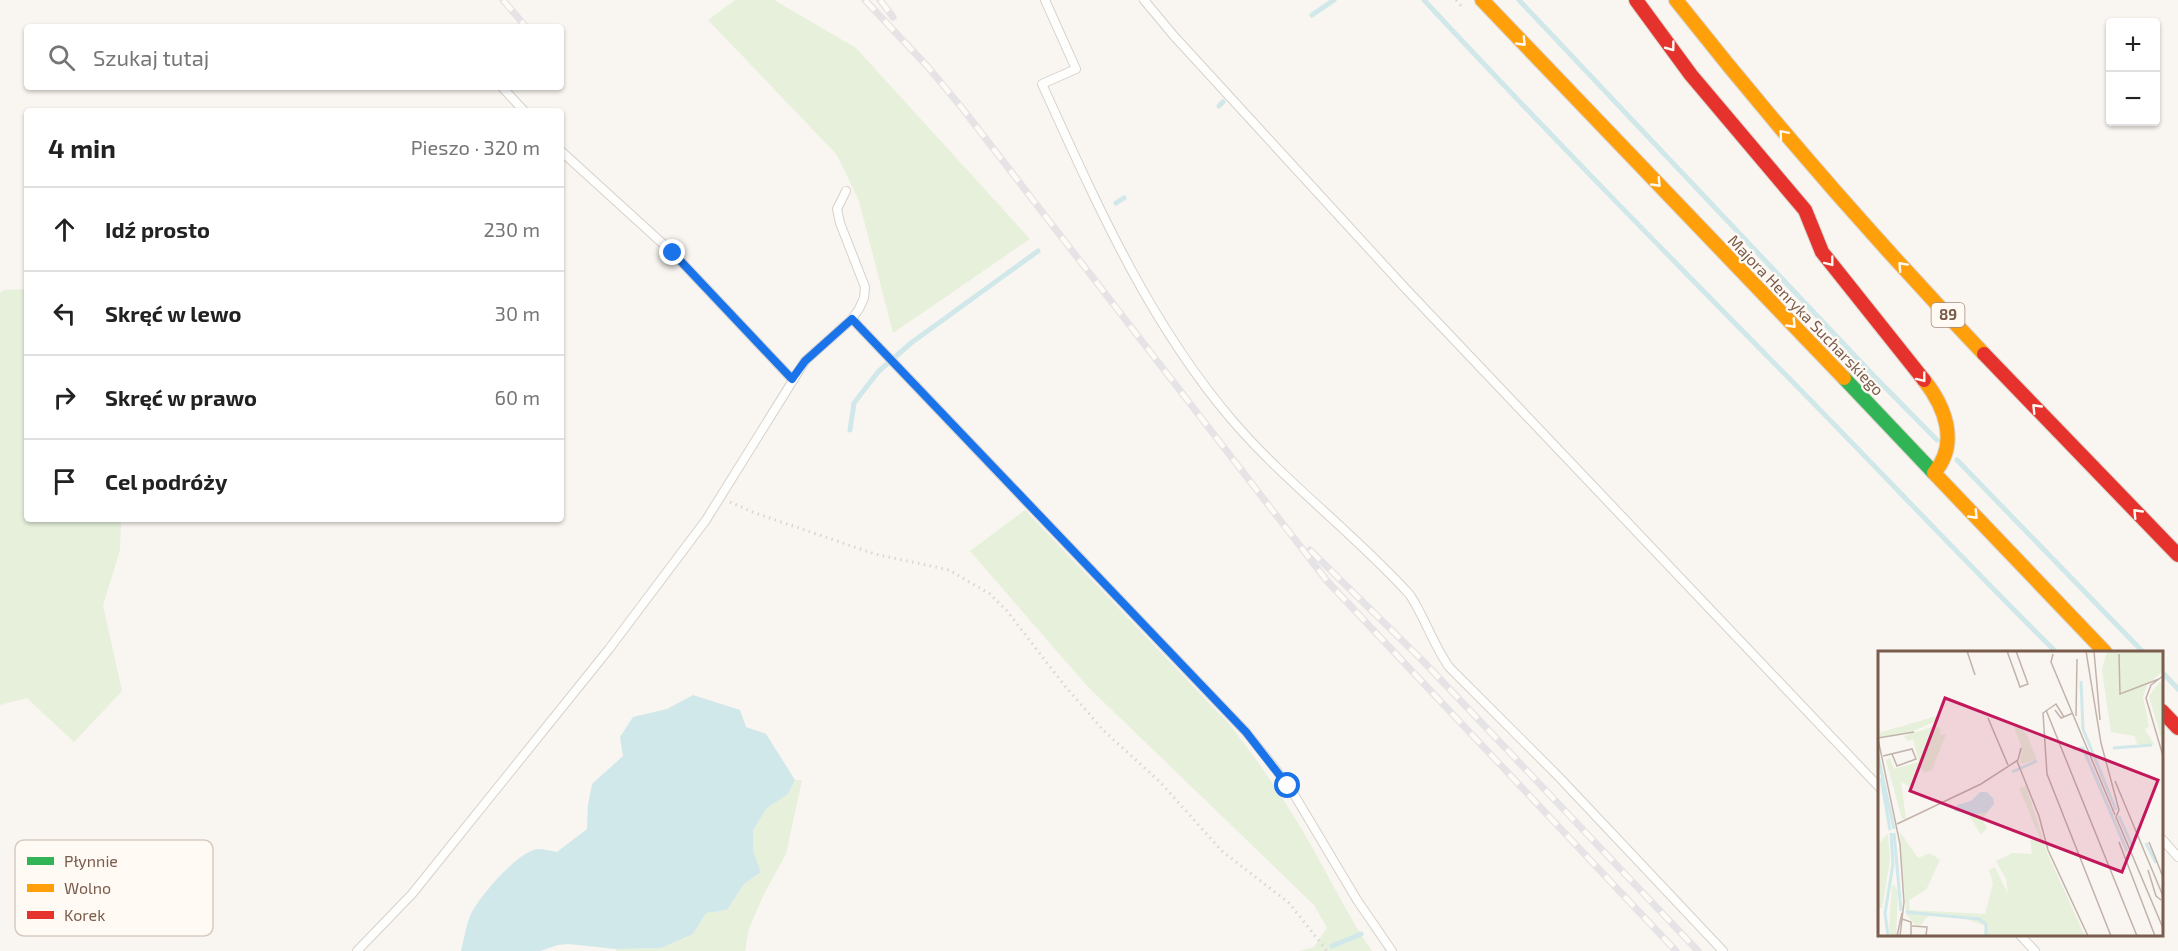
<!DOCTYPE html>
<html lang="pl">
<head>
<meta charset="utf-8">
<style>
	:root { --surface:#fff; --page:#f6f6f6; --text:#222; --muted:#767676; --line:#e0e0e0 }
	body { margin:0; font-family:"Exo 2",sans-serif; background:var(--page); color:var(--text) }
	.controls { position:absolute; right:18px; top:18px; display:grid; overflow:hidden; border-radius:6px; box-shadow:0 2px 4px #0004 }
	.controls button { width:54px; height:54px; display:grid; place-items:center; padding:0; border:0; border-bottom:2px solid var(--line); background:var(--surface); color:var(--text); font:30px sans-serif }
	.stop { position:absolute; width:18px; height:18px; margin:-14px; border:4px solid #1a73e8; border-radius:50%; background:#fff }
	.stop.end { background:#1a73e8; border-color:#fff; box-shadow:0 2px 6px #0008 }
	.list { margin:0; padding:0; list-style:none }
	h2 { display:flex; justify-content:space-between; align-items:center; height:78px; margin:0; padding:0 24px; font-size:26px }
	h2 small { font-size:20px; font-weight:400; color:var(--muted) }
	.list li { display:grid; grid-template-columns:39px 1fr auto; gap:18px; align-items:center; box-sizing:border-box; height:84px; padding:0 24px; border-top:2px solid var(--line) }
	.list b { display:block; font-size:22px; white-space:nowrap }
	.list em { font-size:20px; font-style:normal; color:var(--muted) }
	.icon { flex:none; width:33px; height:33px; fill:none; stroke:currentColor; stroke-width:2; stroke-linecap:round; stroke-linejoin:round }
	.map { position:relative; flex:none; width:2178px; height:951px; overflow:hidden }
	.search { position:absolute; background:var(--surface); box-shadow:0 2px 4px #0004; left:24px; top:24px; width:540px; height:66px; display:flex; align-items:center; gap:15px; box-sizing:border-box; padding:0 21px; border-radius:6px; color:var(--muted); font-size:22px }
	.panel { position:absolute; background:var(--surface); box-shadow:0 2px 4px #0004; left:24px; top:108px; width:540px; height:414px; border-radius:6px }
	.map>svg:first-child { display:block }
	.green { fill:#e7f0db }
	.water { fill:#d0e8ea }
	.lines { fill:none; stroke-linecap:round; stroke-linejoin:round }
	.stream { stroke:#d0e8ea; stroke-width:5 }
	.lane-casing { stroke:#d7d1cb; stroke-width:10 }
	.fast-casing { stroke:#d9d2cb; stroke-width:16 }
	.slow-casing { stroke:#d9d2cb; stroke-width:16 }
	.jam-casing { stroke:#d9d2cb; stroke-width:16 }
	.path { stroke:#dcd5d0; stroke-width:3; stroke-dasharray:1.5 4.5; stroke-linecap:butt }
	.lane { stroke:#fefefd; stroke-width:8 }
	.fast { stroke:#30b455; stroke-width:14 }
	.slow { stroke:#ff9f0a; stroke-width:14 }
	.jam { stroke:#e5322d; stroke-width:14 }
	.rail-casing { stroke:#e6e3e7; stroke-width:7 }
	.rail { stroke:#fffaf3; stroke-width:4.5; stroke-dasharray:14; stroke-linecap:butt }
	.oneway { stroke:#fffaf3 }
	.route { stroke:#1a73e8; stroke-width:8 }
	.labels { text-anchor:middle; stroke-width:4.5; stroke-linejoin:round; paint-order:stroke }
	.shield { fill:#fffaf3; stroke:#a28b7f; stroke-width:1.5 }
	.shield-label { font-size:15px; font-weight:bold; fill:#7a5c4d }
	.street-label { font-size:16px; fill:#7a5c4d; stroke:#fffaf3 }
	.inset-river { fill:none; stroke:#d0e8ea; stroke-width:3 }
	.inset-road { fill:none; stroke:#c2b3aa; stroke-width:1.5 }
	.view { fill:#c2185b; fill-opacity:0.15; stroke:#c2185b; stroke-width:3 }
	.inset-edge { fill:none; stroke:#7a5c4d; stroke-width:3 }
	.key { fill:#fffaf3; stroke:#d7cbc1; stroke-width:1.5 }
	.key-label { font-size:16px; fill:#7a5c4d }
</style>
</head>
<body>
<div class="map">
<svg width="2178" height="951" viewBox="0 0 2178 951">
	<rect width="100%" height="100%" fill="#f9f5f0"/>
	<g class="green">
		<path d="M 735,0 L 774,0 L 856,48 L 1030,239 L 893,333 L 859,201 L 837,155 L 708,20 Z"/>
		<path d="M 27,289 L 27,519 L 121,519 L 120,550 L 103,605 L 122,691 L 74,742 L 27,698 L 0,705 L 0,293 L 4,290 Z"/>
		<path d="M 1025,510 L 1229,724 C 1260,763 1287,803 1312,847 C 1332,882 1349,918 1372,951 L 1299,951 L 1314,947 L 1327,928 L 1314,905 L 1087,686 L 970,551 Z"/>
		<path d="M 795,780 L 802,780 L 786,854 L 765,892 L 749,928 L 745,951 L 616,951 L 616,949 L 661,948 L 693,934 L 706,913 L 727,910 L 744,884 L 761,872 L 752,851 L 753,830 L 767,808 L 788,794 Z"/>
	</g>
	<path class="water" d="M 693,695 L 740,710 L 746,727 L 766,734 L 795,780 L 788,794 L 767,808 L 753,830 L 753,851 L 761,872 L 744,884 L 727,910 L 706,913 L 693,934 L 661,948 L 616,949 L 568,944 L 558,945 L 540,951 L 461,951 C 464,939 466,925 471,914 C 479,897 519,850 538,849 C 544,849 551,851 557,852 L 587,829 L 588,805 L 592,784 L 623,756 L 620,737 L 633,717 L 667,709 Z"/>
	<g class="lines">
		<g class="stream">
			<path d="M 1424,0 C 1539,124 1657,244 1776,365 C 1870,460 1961,558 2056,652"/>
			<path d="M 1519,0 L 1873,375 L 1937,440"/>
			<path d="M 1312,15 L 1334,0"/>
			<path d="M 1219,106 L 1223,102"/>
			<path d="M 1116,203 L 1124,198"/>
			<path d="M 850,430 L 854,403 L 878,372 L 911,343 L 1038,251"/>
			<path d="M 1957,460 L 2143,652"/>
			<path d="M 2162,672 L 2178,689"/>
			<path d="M 1332,946 L 1361,934"/>
		</g>
		<g class="lane-casing">
			<g id="lane">
				<path d="M 1045,0 L 1076,69 L 1042,84 C 1096,202 1147,320 1232,420 C 1286,483 1354,533 1410,595 C 1425,618 1433,644 1449,667 L 1558,776 L 1723,951"/>
				<path d="M 1144,0 L 1174,36 L 1405,288 L 1880,788"/>
				<path d="M 502,87 L 524,111"/>
				<path d="M 561,151 L 673,253 L 792,379"/>
				<path d="M 852,319 L 1246,732 L 1289,786 L 1357,900 L 1392,951"/>
				<path d="M 2162,839 L 2178,857"/>
				<path d="M 2019,934 L 2035,951"/>
				<path d="M 357,951 L 412,894 L 609,649 L 706,520 L 805,361 L 852,319 L 859,309 L 864,298 L 865,287 L 840,223 L 837,209 L 846,191"/>
			</g>
		</g>
		<g class="fast-casing">
			<path id="fast" d="M 1844,378 L 1934,473"/>
		</g>
		<g class="slow-casing">
			<g id="slow">
				<path d="M 1482,0 L 1844,378"/>
				<path d="M 1676,0 C 1773,123 1876,241 1984,354"/>
				<path d="M 1924,380 C 1946,408 1959,444 1934,473 L 2105,652"/>
			</g>
		</g>
		<g class="jam-casing">
			<g id="jam">
				<path d="M 1636,0 L 1691,75 L 1805,210 L 1822,252 L 1924,380"/>
				<path d="M 1984,354 L 2178,555"/>
				<path d="M 2162,711 L 2178,728"/>
			</g>
		</g>
		<g class="path">
			<path d="M 1456,0 L 1463,8"/>
			<path d="M 730,502 L 755,513 L 875,554 L 949,570 L 990,594 L 1007,611 L 1065,686 L 1104,731 L 1159,781 L 1222,851 L 1289,903 L 1327,951"/>
		</g>
		<use href="#lane" class="lane"/>
		<use href="#fast" class="fast"/>
		<use href="#slow" class="slow"/>
		<use href="#jam" class="jam"/>
		<g class="rail-casing">
			<g id="rail">
				<path d="M 503,0 L 526,27"/>
				<path d="M 865,0 L 928,67 L 962,108 L 1327,581 L 1676,951"/>
				<path d="M 880,0 L 893,17"/>
				<path d="M 1310,550 L 1423,661 L 1698,951"/>
			</g>
		</g>
		<use href="#rail" class="rail"/>
	</g>
	<defs><path id="oneway-chevron" d="M-2-3.5L2.5 0L-2 3.5" fill="none" stroke-width="1.6" stroke-linecap="round" stroke-linejoin="round" transform="scale(1.5)"/></defs>
	<g class="oneway">
		<use href="#oneway-chevron" transform="translate(1522 42) rotate(46)"/>
		<use href="#oneway-chevron" transform="translate(1671 47) rotate(53)"/>
		<use href="#oneway-chevron" transform="translate(1783 134) rotate(-131)"/>
		<use href="#oneway-chevron" transform="translate(1657 183) rotate(46)"/>
		<use href="#oneway-chevron" transform="translate(1830 262) rotate(52)"/>
		<use href="#oneway-chevron" transform="translate(1902 266) rotate(-133)"/>
		<use href="#oneway-chevron" transform="translate(1792 324) rotate(46)"/>
		<use href="#oneway-chevron" transform="translate(1922 378) rotate(52)"/>
		<use href="#oneway-chevron" transform="translate(2036 408) rotate(-134)"/>
		<use href="#oneway-chevron" transform="translate(2137 513) rotate(-134)"/>
		<use href="#oneway-chevron" transform="translate(1974 515) rotate(46)"/>
	</g>
	<g class="lines">
		<path class="route" d="M 673,253 L 792,379 L 805,361 L 852,319 L 1246,732 L 1288,786"/>
	</g>
	<g class="labels">
		<rect class="shield" x="1931.5" y="303" width="33" height="24" rx="4.5"/>
		<g class="shield-label">
			<text x="1948" y="320">89</text>
		</g>
		<g class="street-label">
			<text transform="translate(1806 315) rotate(46)" y="6">Majora Henryka Sucharskiego</text>
		</g>
	</g>
	<g transform="translate(1878 651)">
		<rect width="285" height="285" fill="#f9f5f0"/>
		<path d="M 229,0 L 285,0 L 285,20 L 269,34 L 265,46 L 271,75 L 267,79 L 277,94 L 259,93 L 257,85 L 233,81 L 224,19 ZM 282,30 L 285,35 L 285,94 L 271,45 ZM 59,65 L 58,70 L 33,81 L 1,86 L 0,82 ZM 141,74 L 149,84 L 159,109 L 142,113 L 143,94 L 136,76 ZM 57,75 L 62,77 L 62,84 L 68,83 L 54,119 L 47,122 L 41,116 L 31,136 L 23,130 L 28,168 L 24,168 L 8,109 L 12,107 L 16,118 L 41,111 L 35,88 L 30,90 L 26,85 ZM 148,135 L 170,204 L 207,285 L 106,285 L 107,275 L 86,267 L 50,265 L 42,275 L 36,273 L 28,263 L 22,181 L 40,207 L 52,202 L 62,209 L 48,239 L 31,249 L 32,259 L 107,263 L 115,232 L 111,219 L 117,216 L 130,243 L 128,228 L 118,210 L 134,202 L 154,203 L 152,189 L 162,187 L 141,137 ZM 116,153 L 104,168 L 109,177 L 103,184 L 91,164 L 104,163 ZM 10,183 L 12,210 L 4,257 L 1,257 L 1,192 ZM 14,233 L 20,239 L 18,285 L 12,285 L 11,279 Z" fill="#e7f0db"/>
		<path d="M 102,141 L 109,141 L 115,147 L 116,153 L 109,161 L 96,164 L 76,160 L 79,154 L 93,150 Z" fill="#d0e8ea"/>
		<path class="inset-river" d="M 203,30 L 205,78 L 238,159M 235,97 L 274,94M 195,98 L 205,97 L 249,200M 0,105 L 16,178M 134,121 L 159,110M 3,127 L 12,179M 241,165 L 255,197M 16,182 L 23,260M 268,192 L 278,212M 28,261 L 101,268 L 108,273 L 108,285M 10,285 L 7,262 L 15,213 L 13,182"/>
		<path class="inset-road" d="M 89,0 L 97,24M 129,0 L 142,36 L 150,33 L 138,0M 208,0 L 223,92 L 241,159 L 238,166 L 285,277M 216,0 L 222,69M 175,3 L 173,11 L 237,164M 241,3 L 242,43 L 281,28M 285,25 L 273,34 L 268,47 L 285,105M 168,59 L 259,285M 177,59 L 183,67 L 195,62M 198,65 L 199,8M 186,66 L 178,53 L 165,62 L 169,123 L 233,285M 110,67 L 130,114M 0,87 L 36,81M 0,88 L 22,193 L 26,251 L 22,285M 5,105 L 34,98 L 38,108 L 19,115 L 14,103M 139,110 L 161,165 L 170,199 L 210,285M 237,130 L 285,245M 19,173 L 103,133 L 140,109 L 143,97M 241,191 L 277,285M 271,191 L 285,226M 270,219 L 278,245 L 283,249M 24,268 L 33,271 L 33,285M 34,275 L 49,276 L 48,285M 19,285 L 24,262"/>
		<path class="view" d="M 67,47 L 280,129 L 244,221 L 32,140 Z"/>
		<rect width="285" height="285" class="inset-edge"/>
	</g>
	<rect x="15" y="840" width="198" height="96" rx="9" class="key"/>
	<rect x="27" y="857" width="27" height="8" fill="#30b455"/>
	<rect x="27" y="884" width="27" height="8" fill="#ff9f0a"/>
	<rect x="27" y="911" width="27" height="8" fill="#e5322d"/>
	<g class="key-label">
		<text x="64" y="867">Płynnie</text>
		<text x="64" y="894">Wolno</text>
		<text x="64" y="921">Korek</text>
	</g>
</svg>
<div class="controls">
<button>+</button>
<button>−</button>
</div>
<div class="stop" style="left:1288px;top:786px"></div>
<div class="stop end" style="left:673px;top:253px"></div>
<div class="search"><svg class="icon" aria-label="search" viewBox="0 0 24 24"><circle cx="10" cy="10" r="6"/><path d="M15 15l6 6"/></svg>Szukaj tutaj</div>
<section class="panel">
<h2>4 min<small>Pieszo · 320 m</small></h2>
<ul class="list">
<li><svg class="icon" aria-label="ahead" viewBox="0 0 24 24"><path d="M12 20V5M6 11l6-6 6 6"/></svg><div><b>Idź prosto</b></div><em>230 m</em></li>
<li><svg class="icon" aria-label="left" viewBox="0 0 24 24"><path d="M17 20v-9H6M10 6l-5 5 5 5"/></svg><div><b>Skręć w lewo</b></div><em>30 m</em></li>
<li><svg class="icon" aria-label="right" viewBox="0 0 24 24"><path d="M7 20v-9h11M14 6l5 5-5 5"/></svg><div><b>Skręć w prawo</b></div><em>60 m</em></li>
<li><svg class="icon" aria-label="arrive" viewBox="0 0 24 24"><path d="M6 21V4h12l-3 4 3 4H6"/></svg><div><b>Cel podróży</b></div></li>
</ul>
</section>
</div>
</body>
</html>
